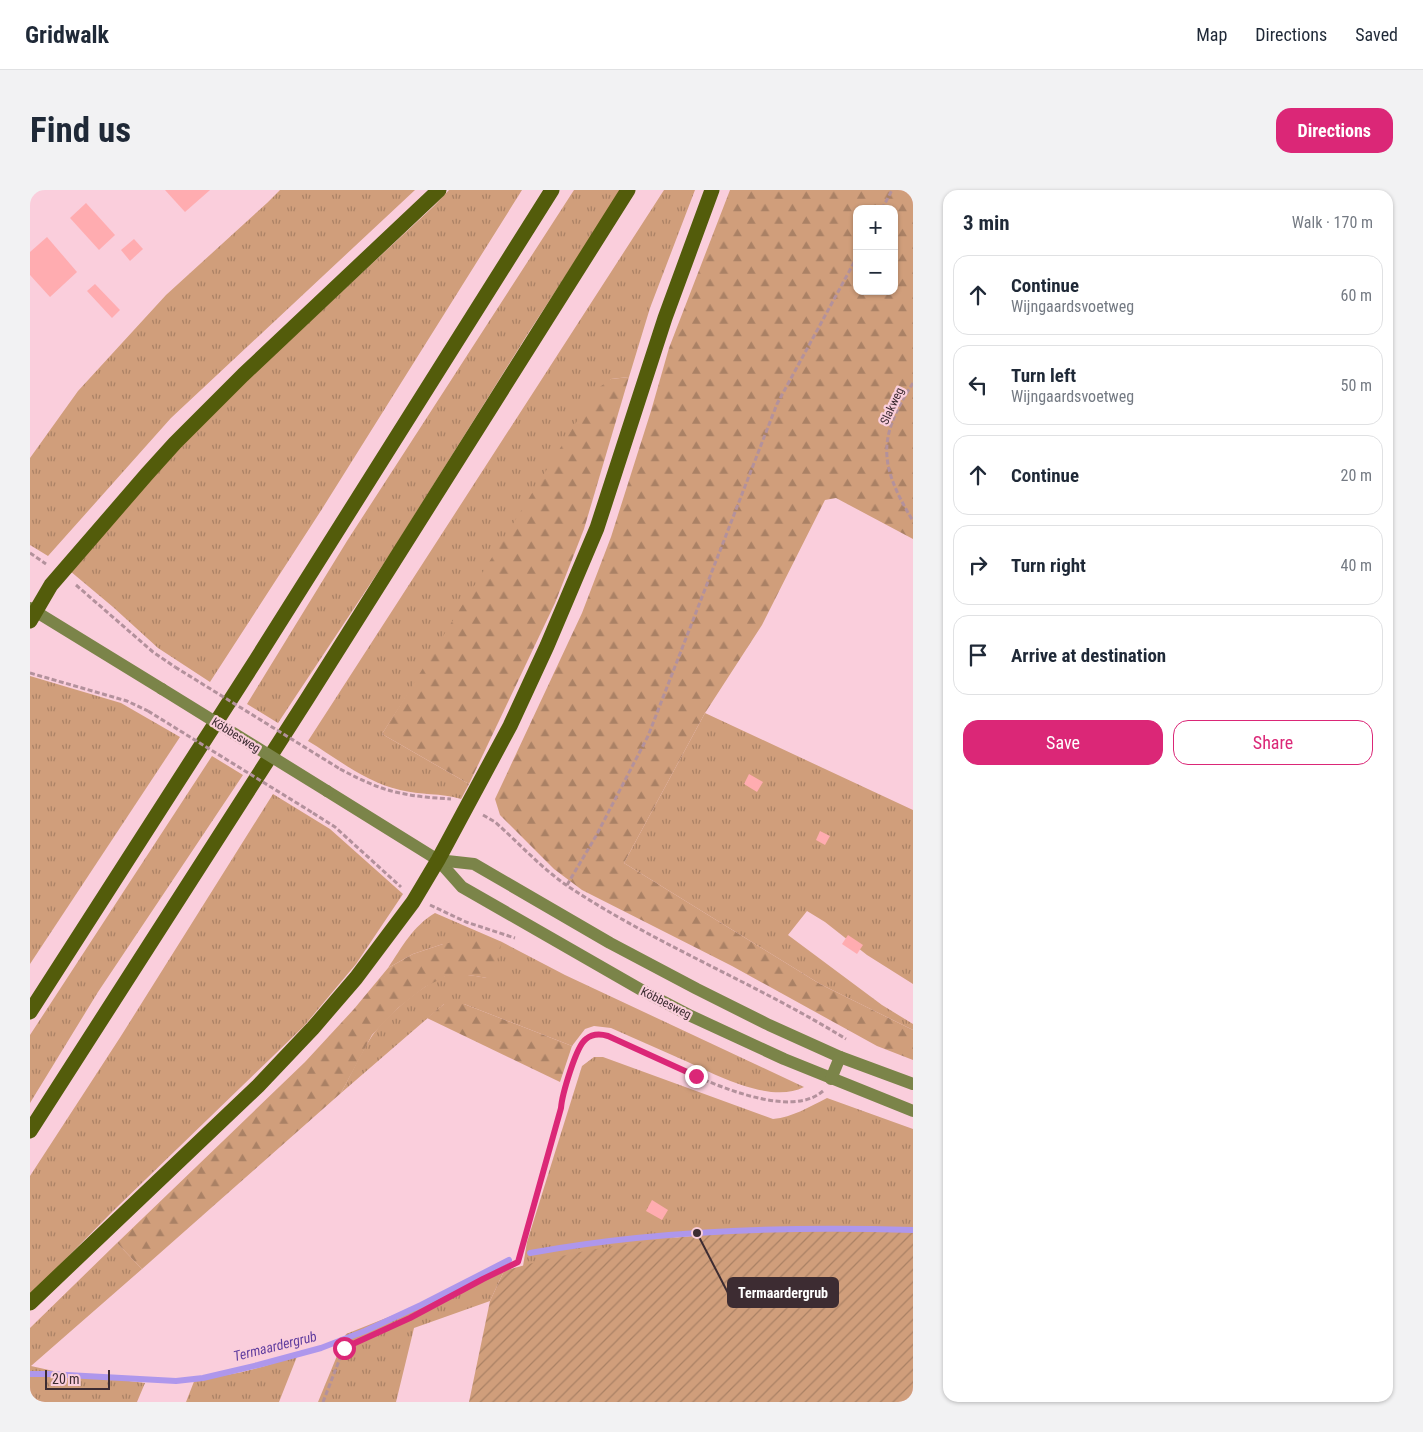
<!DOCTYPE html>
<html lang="en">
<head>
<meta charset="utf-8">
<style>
	:root { --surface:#fff; --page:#f2f2f3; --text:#1f2937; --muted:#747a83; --line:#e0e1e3; --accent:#db2777 }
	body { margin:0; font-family:"Roboto Condensed",sans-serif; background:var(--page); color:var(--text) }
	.controls { position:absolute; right:15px; top:15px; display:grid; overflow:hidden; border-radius:10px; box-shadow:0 1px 4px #0004 }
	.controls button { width:45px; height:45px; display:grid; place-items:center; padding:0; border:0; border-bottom:1px solid var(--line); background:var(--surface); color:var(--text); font:25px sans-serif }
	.scale { position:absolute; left:15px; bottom:12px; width:65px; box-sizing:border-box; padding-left:5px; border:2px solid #3d2c32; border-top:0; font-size:14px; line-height:18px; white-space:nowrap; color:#3d2c32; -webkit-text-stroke:4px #facedc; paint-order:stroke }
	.stop { position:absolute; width:15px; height:15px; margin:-11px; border:4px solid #db2777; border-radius:50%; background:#fff }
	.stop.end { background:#db2777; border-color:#fff; box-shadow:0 1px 5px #0008 }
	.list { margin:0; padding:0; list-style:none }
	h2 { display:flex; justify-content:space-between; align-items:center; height:65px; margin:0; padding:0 20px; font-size:21px }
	h2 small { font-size:16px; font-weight:400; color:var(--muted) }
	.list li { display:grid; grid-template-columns:32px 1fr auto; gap:15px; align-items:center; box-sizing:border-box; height:80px; margin:0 10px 10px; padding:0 10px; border:1px solid var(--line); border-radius:15px }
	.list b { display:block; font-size:19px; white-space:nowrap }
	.list p { margin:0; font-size:16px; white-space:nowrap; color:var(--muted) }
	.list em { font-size:16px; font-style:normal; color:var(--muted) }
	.actions { display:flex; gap:10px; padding:15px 20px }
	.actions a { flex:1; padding:11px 0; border:1px solid var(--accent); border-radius:15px; text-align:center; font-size:18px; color:var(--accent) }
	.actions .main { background:var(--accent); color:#fff }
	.icon { flex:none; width:28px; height:28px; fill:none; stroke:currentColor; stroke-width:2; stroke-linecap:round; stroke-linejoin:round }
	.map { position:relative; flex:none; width:883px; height:1212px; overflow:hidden; border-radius:15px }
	header { display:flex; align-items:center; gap:30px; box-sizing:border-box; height:70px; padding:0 25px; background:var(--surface); border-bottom:1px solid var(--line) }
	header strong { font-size:24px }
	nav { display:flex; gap:28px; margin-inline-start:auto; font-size:18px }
	.intro { display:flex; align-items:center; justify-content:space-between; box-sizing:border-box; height:120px; padding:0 30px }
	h1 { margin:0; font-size:35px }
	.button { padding:12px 22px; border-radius:15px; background:var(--accent); color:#fff; font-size:18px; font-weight:700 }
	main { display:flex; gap:30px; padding:0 30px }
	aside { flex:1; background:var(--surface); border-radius:15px; box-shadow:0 1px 4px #0004 }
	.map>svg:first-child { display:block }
	.grass { fill:url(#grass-tufts) }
	.forest { fill:url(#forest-firs); fill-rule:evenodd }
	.garden { fill:url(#garden-furrows) }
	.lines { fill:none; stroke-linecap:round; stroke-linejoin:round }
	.stream { stroke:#ae97ec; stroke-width:6 }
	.building { fill:#ffacb0 }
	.path { stroke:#b3919c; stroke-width:3; stroke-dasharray:5 2.5; stroke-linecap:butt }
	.secondary { stroke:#7b8449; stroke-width:12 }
	.highway { stroke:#535c0b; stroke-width:15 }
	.path-bridge { stroke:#b3919c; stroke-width:3; stroke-dasharray:5 2.5; stroke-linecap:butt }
	.secondary-bridge { stroke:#7b8449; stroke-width:12 }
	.route { stroke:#db2777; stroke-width:6 }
	.labels { text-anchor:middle; stroke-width:4.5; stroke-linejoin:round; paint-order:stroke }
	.street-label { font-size:12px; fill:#3d2c32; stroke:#facedc }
	.water-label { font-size:14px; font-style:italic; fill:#603d9f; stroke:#facedc }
	.leader { fill:none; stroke:#3d2c32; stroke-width:2 }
	.callout-dot { fill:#3d2c32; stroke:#facedc; stroke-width:2 }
	.callout { fill:#3d2c32; stroke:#3d2c32; stroke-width:2 }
	.callout-label { font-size:14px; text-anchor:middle; font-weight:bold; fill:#fff }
</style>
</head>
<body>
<header>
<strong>Gridwalk</strong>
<nav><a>Map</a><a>Directions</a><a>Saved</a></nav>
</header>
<div class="intro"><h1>Find us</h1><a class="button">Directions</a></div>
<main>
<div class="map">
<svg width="883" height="1212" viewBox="0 0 883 1212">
	<defs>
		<pattern id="grass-tufts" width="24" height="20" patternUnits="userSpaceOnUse" patternTransform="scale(1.25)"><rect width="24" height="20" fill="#d09e7b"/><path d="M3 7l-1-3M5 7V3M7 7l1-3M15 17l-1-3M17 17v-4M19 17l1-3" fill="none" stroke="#aa8165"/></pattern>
		<pattern id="forest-firs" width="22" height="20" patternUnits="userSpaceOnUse" patternTransform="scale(1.25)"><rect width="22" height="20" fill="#d09e7b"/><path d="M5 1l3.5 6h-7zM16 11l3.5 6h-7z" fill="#aa8165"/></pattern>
		<pattern id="garden-furrows" width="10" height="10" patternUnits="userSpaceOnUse" patternTransform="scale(1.25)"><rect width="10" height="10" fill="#d09e7b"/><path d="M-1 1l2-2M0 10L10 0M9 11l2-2" fill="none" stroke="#aa8165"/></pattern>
	</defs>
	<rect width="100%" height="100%" fill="#facedc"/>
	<g class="grass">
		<path d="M 250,0 L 385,0 L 141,228 L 18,366 L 0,355 L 0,268 L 48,201 L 136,105 L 237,13 Z"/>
		<path d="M 419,0 L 492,0 L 292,319 L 180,492 L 128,458 L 83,417 L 40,381 L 147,258 L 219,188 L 404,16 Z"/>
		<path d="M 544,0 L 591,0 L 497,145 L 362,361 L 248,533 L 217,514 L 317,351 Z"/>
		<path d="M 634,0 L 665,0 L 620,118 L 599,187 L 581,189 L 352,544 L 439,594 L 431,609 C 411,603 390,605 370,600 C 335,592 308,569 278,551 Z"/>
		<path d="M 0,486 L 91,513 L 150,547 L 0,774 Z"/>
		<path d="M 675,523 L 883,620 L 883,794 L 837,765 L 795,732 L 777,721 L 758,745 L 852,815 L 883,834 L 883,840 L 790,794 L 594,673 Z"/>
		<path d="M 182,566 L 213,585 L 68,802 L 0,913 L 0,845 Z"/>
		<path d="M 243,604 L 300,639 L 373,704 L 326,774 L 274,836 L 84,1020 L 0,1105 L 0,986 L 91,846 Z"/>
		<path d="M 405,723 L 472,752 L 535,785 L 774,897 C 740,915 683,883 651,869 C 628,859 604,848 581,838 L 564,836 L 555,839 L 542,856 L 434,814 L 414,814 L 311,903 C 321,885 330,864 342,846 C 355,827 393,794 415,786 C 428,782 444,786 457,788 L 413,754 L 383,764 L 358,778 C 372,757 383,736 405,723 Z"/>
		<path d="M 564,867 L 573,867 L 743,929 C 763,927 779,917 797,908 L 883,939 L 883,1039 L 730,1040 L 653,1046 L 493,1076 L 497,1052 L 552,876 Z"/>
		<path d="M 87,1053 L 112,1079 L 1,1176 L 28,1182 L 115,1193 L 107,1212 L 0,1212 L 0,1138 Z"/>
		<path d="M 474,1081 L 460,1111 L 384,1138 L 366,1212 L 288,1212 L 316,1144 Z"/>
		<path d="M 268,1164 L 249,1212 L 156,1212 L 165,1189 C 201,1186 235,1178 268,1164 Z"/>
	</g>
	<g class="forest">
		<path d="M 700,0 L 883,0 L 883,349 L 806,308 L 795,310 L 732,435 L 675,523 L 594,673 L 790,794 L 883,840 L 883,870 L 847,856 L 702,776 L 552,700 L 524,679 L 470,625 L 465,609 L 552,423 L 581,347 L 621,221 L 639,158 ZM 827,19 L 864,19 L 864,101 L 827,101 Z"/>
		<path d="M 599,187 L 554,339 L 525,413 L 439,594 L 352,544 L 567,199 L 581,189 Z"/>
		<path d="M 443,748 L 472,752 L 465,778 L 457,788 L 439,785 L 416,786 L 395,797 L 368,818 L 342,845 L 311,903 L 112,1079 L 87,1053 L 275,872 L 324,819 L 358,778 L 383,764 L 413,754 Z"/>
		<path d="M 421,812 L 434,814 L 542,856 L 530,892 L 397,828 L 414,814 Z"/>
	</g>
	<path class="garden" d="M 883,1039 L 883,1212 L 439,1212 L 460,1111 L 474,1081 C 557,1056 642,1046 728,1041 C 779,1038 831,1040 883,1039 Z"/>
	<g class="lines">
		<g class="stream">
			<path d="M 500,1063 C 625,1040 756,1036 883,1040"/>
			<path d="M 0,1184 L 19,1184 L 146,1191 L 173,1188 L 228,1175 L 291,1158 L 335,1141 L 391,1115 L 479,1070"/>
		</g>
	</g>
	<g class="building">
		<path d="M 135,0 L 180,0 L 155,22 Z"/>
		<path d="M 56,13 L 85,45 L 69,60 L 40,28 Z"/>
		<path d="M 17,47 L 47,82 L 20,107 L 0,85 L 0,62 Z"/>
		<path d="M 104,49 L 113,59 L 100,71 L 91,60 Z"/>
		<path d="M 65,94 L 90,120 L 82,128 L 57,101 Z"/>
		<path d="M 719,584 L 733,592 L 727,602 L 714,594 Z"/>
		<path d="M 790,641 L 800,646 L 795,655 L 786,650 Z"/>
		<path d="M 818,745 L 833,755 L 827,764 L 812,754 Z"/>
		<path d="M 622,1010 L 638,1020 L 632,1030 L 616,1021 Z"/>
	</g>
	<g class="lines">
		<g class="path">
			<path d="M 852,19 L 862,0"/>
			<path d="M 883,193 C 847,248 849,275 883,331"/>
			<path d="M 0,363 L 16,374"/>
			<path d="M 46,395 L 123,462 L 145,477"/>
			<path d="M 0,483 L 97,511 L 118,521"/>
			<path d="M 310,579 C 331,590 351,600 375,604 C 390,607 406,608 421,609"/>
			<path d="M 283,623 L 305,637 L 371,697"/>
			<path d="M 453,625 L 465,632 C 489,653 512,679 539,697 C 627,755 727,794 816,849"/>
			<path d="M 537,695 L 566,646 L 618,546 L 747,214 L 827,67"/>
			<path d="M 400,715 L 436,732 L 485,748"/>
			<path d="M 293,1212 L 314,1158 L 380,1128 L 453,1089 L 488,1072 L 531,918 L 532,909 C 536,896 545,858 555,849 C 562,844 570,844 578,846 C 624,863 748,940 793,901"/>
		</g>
		<g class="secondary">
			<path d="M 0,418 L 132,499"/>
			<path d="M 297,601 L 408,670 L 432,697 L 615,802 L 661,826 L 754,869 L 883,921"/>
			<path d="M 408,670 L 444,674 L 580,753 L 667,799 L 739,835 L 810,867 L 883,894"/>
			<path d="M 801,889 L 810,867"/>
		</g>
		<g class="highway">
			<path d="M 0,431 L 21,395 L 117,284 L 145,253 L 213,185 L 409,0"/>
			<path d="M 0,822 L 226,470 L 522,0"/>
			<path d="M 0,941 L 277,509 L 598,0"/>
			<path d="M 0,1113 L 228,896 L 283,838 L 326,788 L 383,712 L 408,670 L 480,536 L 517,456 L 567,338 L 635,128 L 682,0"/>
		</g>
		<g class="path-bridge">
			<path d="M 145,477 L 310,579"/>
			<path d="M 118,521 L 283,623"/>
		</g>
		<path class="secondary-bridge" d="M 132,499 L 297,601"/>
	</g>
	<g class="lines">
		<path class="route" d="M 314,1158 L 380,1128 L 453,1089 L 488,1072 L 531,918 C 532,905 546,856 556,849 C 562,844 571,844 578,846 L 666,886"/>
	</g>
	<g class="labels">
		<g class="street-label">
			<text transform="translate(862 216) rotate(-65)" y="4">Slakweg</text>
			<text transform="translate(206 545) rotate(32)" y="4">Köbbesweg</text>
			<text transform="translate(636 813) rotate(27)" y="4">Köbbesweg</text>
		</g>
		<g class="water-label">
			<text transform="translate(245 1156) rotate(-14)" y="5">Termaardergrub</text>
		</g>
	</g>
	<path class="leader" d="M667 1043L698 1103"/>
	<circle class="callout-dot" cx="667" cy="1043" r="5"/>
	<rect class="callout" x="698" y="1088" width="110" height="29" rx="5"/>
	<g class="callout-label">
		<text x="753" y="1108">Termaardergrub</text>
	</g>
</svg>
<div class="controls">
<button>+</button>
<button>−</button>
</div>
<div class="scale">20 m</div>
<div class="stop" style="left:314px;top:1158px"></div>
<div class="stop end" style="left:666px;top:886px"></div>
</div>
<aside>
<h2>3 min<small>Walk · 170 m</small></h2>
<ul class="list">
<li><svg class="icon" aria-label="ahead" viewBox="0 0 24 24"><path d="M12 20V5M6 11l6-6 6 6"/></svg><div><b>Continue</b><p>Wijngaardsvoetweg</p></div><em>60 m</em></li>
<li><svg class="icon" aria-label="left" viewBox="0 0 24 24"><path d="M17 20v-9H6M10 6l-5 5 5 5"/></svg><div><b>Turn left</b><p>Wijngaardsvoetweg</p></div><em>50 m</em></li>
<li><svg class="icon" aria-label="ahead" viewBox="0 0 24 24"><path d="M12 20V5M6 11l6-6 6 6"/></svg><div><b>Continue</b></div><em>20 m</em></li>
<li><svg class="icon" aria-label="right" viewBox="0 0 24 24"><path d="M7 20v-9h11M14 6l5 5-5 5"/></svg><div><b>Turn right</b></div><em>40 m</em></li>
<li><svg class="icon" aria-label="arrive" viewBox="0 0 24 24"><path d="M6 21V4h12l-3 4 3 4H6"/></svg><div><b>Arrive at destination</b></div></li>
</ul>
<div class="actions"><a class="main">Save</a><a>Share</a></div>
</aside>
</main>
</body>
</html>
